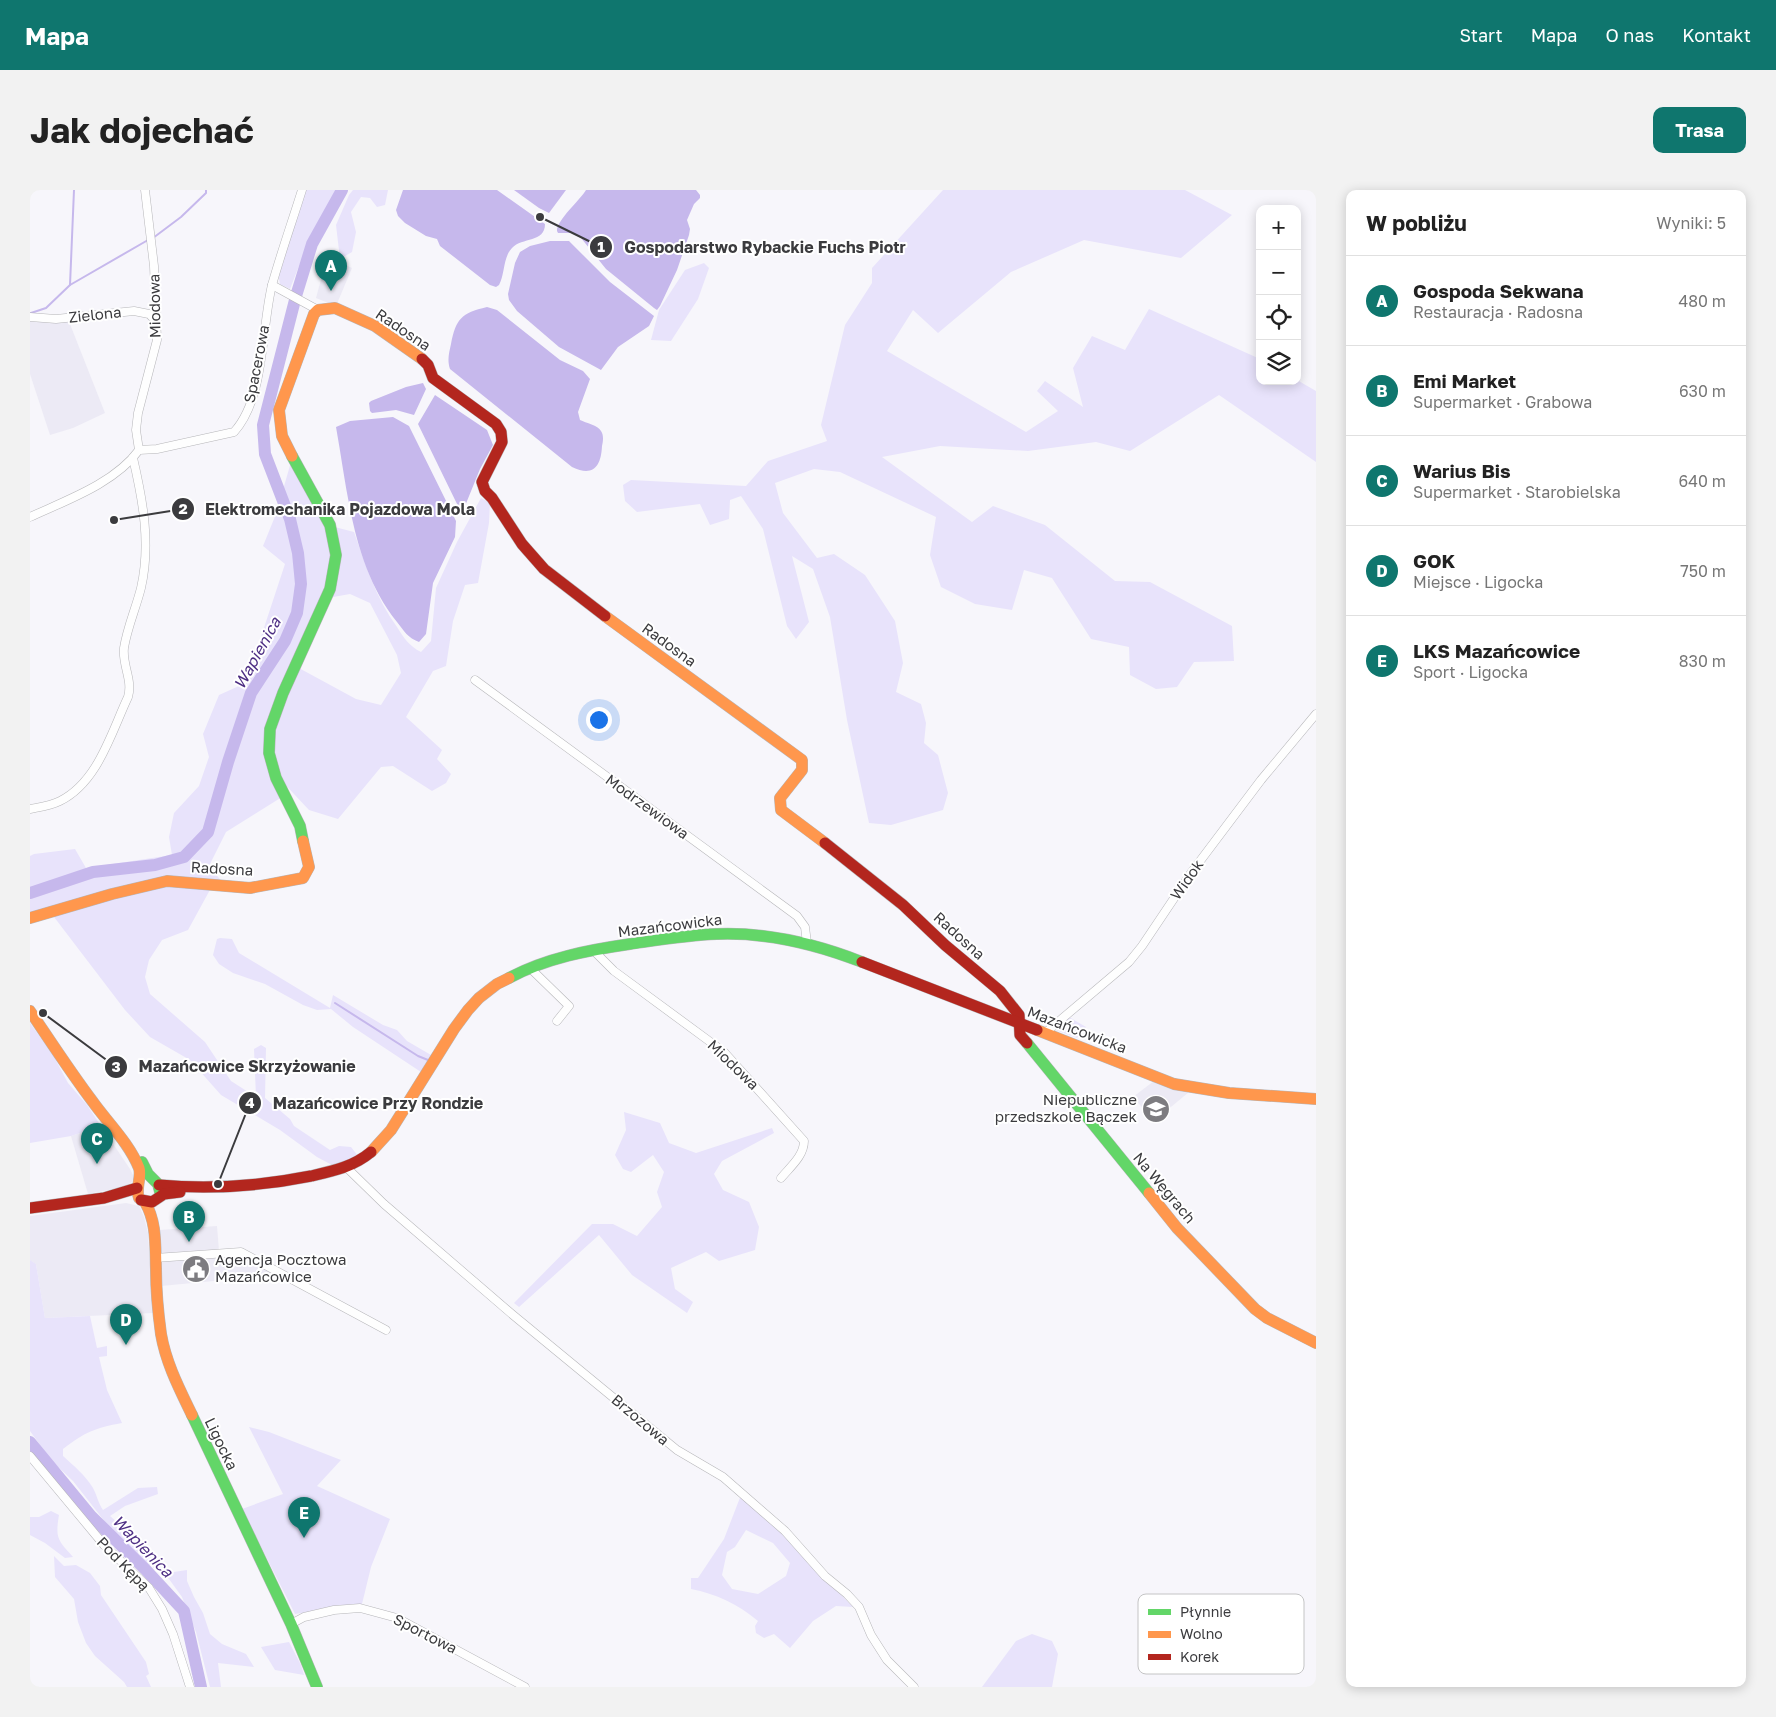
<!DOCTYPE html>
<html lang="pl">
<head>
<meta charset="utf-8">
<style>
	:root { --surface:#fff; --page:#f2f2f2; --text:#222; --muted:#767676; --line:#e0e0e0; --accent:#0f766e }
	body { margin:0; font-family:"Golos Text",sans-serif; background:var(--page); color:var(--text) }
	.controls { position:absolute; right:15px; top:15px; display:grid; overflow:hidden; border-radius:10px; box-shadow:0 2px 12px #0003 }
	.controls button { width:45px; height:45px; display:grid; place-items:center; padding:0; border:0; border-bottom:1px solid var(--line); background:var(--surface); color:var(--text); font:25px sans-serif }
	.you { position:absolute; left:568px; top:529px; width:18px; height:18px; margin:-12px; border:4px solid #fff; border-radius:50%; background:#1a73e8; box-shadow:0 0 0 8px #1a73e833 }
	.badge { display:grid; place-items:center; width:32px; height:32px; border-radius:50%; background:var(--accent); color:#fff; font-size:16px; font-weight:700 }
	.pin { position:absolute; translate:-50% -41px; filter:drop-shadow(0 1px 2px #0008) }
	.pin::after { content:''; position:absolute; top:26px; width:18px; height:15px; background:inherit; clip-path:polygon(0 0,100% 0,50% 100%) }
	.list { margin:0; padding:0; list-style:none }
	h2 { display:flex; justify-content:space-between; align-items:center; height:65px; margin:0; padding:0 20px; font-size:21px }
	h2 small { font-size:16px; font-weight:400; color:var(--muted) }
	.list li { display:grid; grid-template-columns:32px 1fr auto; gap:15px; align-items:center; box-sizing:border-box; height:90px; padding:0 20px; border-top:1px solid var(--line) }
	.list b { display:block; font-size:19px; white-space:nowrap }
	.list p { margin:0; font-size:16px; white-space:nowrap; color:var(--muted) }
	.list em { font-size:16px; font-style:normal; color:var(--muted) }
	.icon { flex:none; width:28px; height:28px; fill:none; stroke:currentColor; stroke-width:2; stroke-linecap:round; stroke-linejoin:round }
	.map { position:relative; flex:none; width:1286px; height:1497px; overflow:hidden; border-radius:10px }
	header { display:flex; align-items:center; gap:30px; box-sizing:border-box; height:70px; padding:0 25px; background:var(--accent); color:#fff }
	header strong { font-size:24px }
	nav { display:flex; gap:28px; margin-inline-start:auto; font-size:18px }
	.intro { display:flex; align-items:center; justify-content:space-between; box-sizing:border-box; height:120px; padding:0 30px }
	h1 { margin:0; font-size:35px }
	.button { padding:12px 22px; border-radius:10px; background:var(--accent); color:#fff; font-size:18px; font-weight:700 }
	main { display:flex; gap:30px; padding:0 30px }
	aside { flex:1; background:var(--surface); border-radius:10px; box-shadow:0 2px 12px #0003 }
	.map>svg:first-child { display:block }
	.built { fill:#eceaf5 }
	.green { fill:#e8e3fb; fill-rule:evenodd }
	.water { fill:#c6b8ec }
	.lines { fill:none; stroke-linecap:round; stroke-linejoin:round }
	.stream { stroke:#c6b8ec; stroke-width:2 }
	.river { stroke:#c6b8ec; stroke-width:12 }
	.street-casing { stroke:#b6b6b9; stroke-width:9 }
	.fast-casing { stroke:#b6b6b9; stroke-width:12 }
	.slow-casing { stroke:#b6b6b9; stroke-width:12 }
	.jam-casing { stroke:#b6b6b9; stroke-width:12 }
	.street { stroke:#fefefe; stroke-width:8 }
	.fast { stroke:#63d668; stroke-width:11 }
	.slow { stroke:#ff974d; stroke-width:11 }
	.jam { stroke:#b3261e; stroke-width:11 }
	.labels { text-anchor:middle; stroke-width:4; stroke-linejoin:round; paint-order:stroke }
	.street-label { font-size:15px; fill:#3b3b3e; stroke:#fff }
	.poi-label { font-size:15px; fill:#3b3b3e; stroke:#fff; text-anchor:end }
	.water-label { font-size:16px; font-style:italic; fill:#4d2e83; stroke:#fff }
	.key { fill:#fff; stroke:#c4c4c5; stroke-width:1 }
	.key-label { font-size:14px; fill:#3b3b3e }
	.leader { fill:none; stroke:#3b3b3e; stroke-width:2 }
	.callout-dot { fill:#3b3b3e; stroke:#fff; stroke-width:2 }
	.mark-label { font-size:15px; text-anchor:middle; font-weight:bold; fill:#fff }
	.callout-label { font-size:16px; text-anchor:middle; font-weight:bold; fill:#3b3b3e; stroke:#fff; stroke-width:4; stroke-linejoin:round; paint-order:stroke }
</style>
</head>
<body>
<header>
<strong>Mapa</strong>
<nav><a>Start</a><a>Mapa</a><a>O nas</a><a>Kontakt</a></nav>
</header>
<div class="intro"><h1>Jak dojechać</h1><a class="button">Trasa</a></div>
<main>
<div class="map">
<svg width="1286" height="1497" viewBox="0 0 1286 1497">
	<rect width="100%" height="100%" fill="#f7f6fb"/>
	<g class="built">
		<path d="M 297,67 L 322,78 L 306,116 L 286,108 Z"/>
		<path d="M 38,129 L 75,223 L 43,238 L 20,245 L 0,184 L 0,130 Z"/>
		<path d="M 1124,891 L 1159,902 L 1124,931 L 1103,907 Z"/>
		<path d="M 71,936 L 100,979 L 104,987 L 102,992 L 94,997 L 58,1004 L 41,946 Z"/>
		<path d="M 96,1013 L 109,1016 L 114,1027 L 118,1043 L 123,1123 L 15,1128 L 6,1074 L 0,1070 L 0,1026 Z"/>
		<path d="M 187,1036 L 189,1061 L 128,1066 L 129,1040 Z"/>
		<path d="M 210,1064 L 248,1085 L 131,1096 L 129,1070 Z"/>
	</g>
	<g class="green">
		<path d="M 275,0 L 306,0 L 281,45 L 260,99 L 250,94 L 248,84 Z"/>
		<path d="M 323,0 L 358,0 L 355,15 L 347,17 L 340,8 L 331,7 L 321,22 L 326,42 L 322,62 L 310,69 L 306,35 L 319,5 Z"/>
		<path d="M 913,0 L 1155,0 L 1202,25 L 1151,68 L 1054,50 L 981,82 L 908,143 L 883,120 L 857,161 L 996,242 L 1028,221 L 1007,201 L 1015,191 L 1053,217 L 1043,178 L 1062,146 L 1095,160 L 1119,119 L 1230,169 L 1230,191 L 1267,191 L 1267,190 L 1286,201 L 1286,272 L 1189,205 L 1100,261 L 1066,252 L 998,261 L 910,256 L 852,267 L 942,332 L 963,316 L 1015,335 L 1085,391 L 1120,392 L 1202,436 L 1204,471 L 1164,472 L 1147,497 L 1126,499 L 1100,485 L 1099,457 L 1061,449 L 1022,388 L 994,380 L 982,420 L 945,414 L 911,397 L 900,365 L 906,327 L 810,282 L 784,279 L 745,293 L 753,323 L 787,368 L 804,364 L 835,385 L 865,431 L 873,473 L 866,502 L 891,514 L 896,533 L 894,553 L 908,565 L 918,603 L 913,620 L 861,635 L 839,633 L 817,530 L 800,427 L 783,379 L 762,366 L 779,432 L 766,449 L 757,436 L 733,339 L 711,306 L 700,310 L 699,329 L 680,335 L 670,314 L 607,322 L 595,311 L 593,295 L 601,290 L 716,296 L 738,271 L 797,251 L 791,235 L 815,135 L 842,93 L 842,78 Z"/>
		<path d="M 674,73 L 679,78 L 668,109 L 641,151 L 621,150 L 629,120 L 655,80 Z"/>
		<path d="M 261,272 L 297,335 L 324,342 C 336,376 346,408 367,437 C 374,448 379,456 391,462 L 401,451 L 406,398 L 427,352 L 451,308 L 460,313 L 459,333 L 448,393 L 435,395 L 423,431 L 416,476 L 403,481 L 376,527 L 412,560 L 407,569 L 421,584 L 416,593 L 402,601 L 363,576 L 351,577 L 308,629 L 279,620 L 248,587 L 241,562 L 243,539 L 267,477 L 326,509 L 351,515 L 371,483 L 367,465 L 340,413 L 320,404 L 292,409 L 251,502 L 239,537 L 237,563 L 244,589 L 252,607 L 196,642 L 179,676 L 193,693 L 171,693 L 138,689 L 0,724 L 0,666 L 4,664 L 45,659 L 56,678 L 142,665 L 139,647 L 144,623 L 169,596 L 179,567 L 173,544 L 189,505 L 209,496 L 227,459 L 255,374 L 233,356 L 246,324 Z"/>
		<path d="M 138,693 L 181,698 L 158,740 L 132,750 L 119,770 L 115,787 L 120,804 L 175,852 L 201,891 L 226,907 L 224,859 L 231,855 L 236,858 L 235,908 L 260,929 L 264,936 L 300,960 L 309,956 L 321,957 L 328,966 L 316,972 L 302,975 L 287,967 L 250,940 L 191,905 L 160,870 L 120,847 L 95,820 L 21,723 Z"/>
		<path d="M 190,748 L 202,749 L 209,763 L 300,818 L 303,805 L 353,835 L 367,840 L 377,851 L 401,865 L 391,882 L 323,837 L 301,819 L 287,820 L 273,815 L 235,794 L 203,783 L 189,774 L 183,765 L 187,749 Z"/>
		<path d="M 1039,827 L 1056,837 L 1047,848 L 1026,840 Z"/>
		<path d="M 0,833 L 23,865 L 38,893 L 57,915 L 71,936 L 41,946 L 0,953 Z"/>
		<path d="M 594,922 L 630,933 L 639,953 L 666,963 L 742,938 L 744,943 L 692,971 L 684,984 L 693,1000 L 719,1012 L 729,1037 L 725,1060 L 689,1071 L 676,1062 L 641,1078 L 645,1099 L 663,1112 L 657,1123 L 602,1085 L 569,1045 L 489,1117 L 484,1113 L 562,1034 L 583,1034 L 607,1046 L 632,1017 L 627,1002 L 634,982 L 623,965 L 601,982 L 593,979 L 585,965 L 596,940 Z"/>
		<path d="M 0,1070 L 6,1074 L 15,1128 L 60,1126 L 67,1158 L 77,1156 L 77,1166 L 69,1167 L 77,1200 L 92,1233 C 65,1238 55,1242 33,1259 L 33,1266 C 44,1276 55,1285 63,1298 C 67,1305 68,1313 73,1320 L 108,1298 L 127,1297 L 128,1304 L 95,1316 L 80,1326 L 106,1349 L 137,1383 L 157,1380 L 157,1391 L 164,1407 L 173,1423 L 180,1444 L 192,1454 L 216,1464 L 224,1477 L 188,1473 L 191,1497 L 180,1497 L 166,1442 L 152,1407 L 139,1389 L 117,1373 L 76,1333 L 43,1291 L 21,1270 L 0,1241 Z"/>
		<path d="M 219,1237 L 239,1242 L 311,1270 L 287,1296 L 360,1329 L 341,1377 L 332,1414 L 265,1424 L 212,1319 L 253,1304 Z"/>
		<path d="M 711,1305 L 730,1321 L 823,1417 L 806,1416 L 783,1431 L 760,1458 L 744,1444 L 734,1448 L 726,1443 L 725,1436 L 728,1431 C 708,1414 686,1404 661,1399 L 661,1388 L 668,1388 L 694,1349 ZM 716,1340 L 743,1353 L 760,1373 L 756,1386 L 728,1404 L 702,1399 L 692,1385 L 697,1362 L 705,1357 Z"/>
		<path d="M 21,1321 L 29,1325 C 25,1349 28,1350 43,1367 L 35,1368 L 15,1353 L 0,1345 L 0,1327 L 9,1327 Z"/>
		<path d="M 24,1366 L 34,1376 L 46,1375 L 60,1383 L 70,1396 L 71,1405 L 116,1472 L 119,1484 L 116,1486 L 121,1497 L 97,1497 L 94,1492 L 65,1466 L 56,1453 L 48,1432 L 44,1409 L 25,1387 Z"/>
		<path d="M 1002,1444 L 1022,1451 L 1028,1464 L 1022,1497 L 952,1497 L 986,1451 Z"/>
		<path d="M 259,1452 L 271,1475 L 274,1485 L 245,1480 L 231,1457 Z"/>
	</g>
	<g class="water">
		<path d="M 373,0 L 467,0 L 515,34 C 515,53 492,47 482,58 C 473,67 475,84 469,95 L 466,97 L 460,95 L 410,56 L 407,49 L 396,46 L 375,33 L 368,26 L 366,20 Z"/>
		<path d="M 484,0 L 536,0 L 519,23 L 509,18 Z"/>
		<path d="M 556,0 L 666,0 L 670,5 L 670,8 L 664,14 L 657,30 L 660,39 L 659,45 L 647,80 L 630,116 L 627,120 L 624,118 L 576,79 L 551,48 L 543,43 L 528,43 L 527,41 C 526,31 550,10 556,0 Z"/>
		<path d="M 520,51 L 539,51 L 580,92 L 624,126 L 619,136 L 588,157 L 571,180 L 529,157 L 487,121 L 479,110 L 478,104 L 485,73 L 490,62 L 500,56 Z"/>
		<path d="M 457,117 L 467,120 L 530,170 L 553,181 L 560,189 L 548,222 L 550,230 C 556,233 568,235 571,241 C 574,245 573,252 572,256 C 571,277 563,287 542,277 L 420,179 C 417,170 419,163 421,154 C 426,129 431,123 457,117 Z"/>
		<path d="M 393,193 L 396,199 L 384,225 L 366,220 L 342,223 L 340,221 L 339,213 L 341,211 L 376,197 Z"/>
		<path d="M 405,205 L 457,240 L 463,255 L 450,279 L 435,316 L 428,316 L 388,234 Z"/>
		<path d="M 363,227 L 379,236 L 426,331 L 425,347 L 403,393 L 396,444 L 389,452 C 378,448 374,441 367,432 C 323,377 318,304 306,237 L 320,231 Z"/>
	</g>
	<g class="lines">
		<g class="stream">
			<path d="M 123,48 L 151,27 L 176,3 L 176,0"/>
			<path d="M 40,95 L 44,0"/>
			<path d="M 1,123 L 16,118 L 40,95 L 118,50"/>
			<path d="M 305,813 L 388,866 L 398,870"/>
		</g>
		<g class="river">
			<path d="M 0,703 L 63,682 L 125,675 L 154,667 L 178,642 L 198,572 L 221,503 L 255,451 L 267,423 L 271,394 L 268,363 L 260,329 L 235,264 L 233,235 L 266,106 L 282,54 L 312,0"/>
			<path d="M 0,1252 L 61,1326 L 115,1379 L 154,1421 L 171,1497"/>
		</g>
		<g class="street-casing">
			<g id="street">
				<path d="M 242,95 L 288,120"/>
				<path d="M 0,127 L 26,129 L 104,121 L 119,124 L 127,132"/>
				<path d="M 109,260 L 106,240 L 108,223 L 127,150 L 124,76 L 115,0"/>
				<path d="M 0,327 C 37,310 85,293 109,260 L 127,259 L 204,242 C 235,208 231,140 242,95 C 251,63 262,32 272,0"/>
				<path d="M 445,490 L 767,726 L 775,737 L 777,753"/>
				<path d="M 0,619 C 10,617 20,616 30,611 C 68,592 81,543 98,507 C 103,490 92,475 94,458 C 97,438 106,418 111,398 C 121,354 113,311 103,268"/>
				<path d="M 564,761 L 584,781 L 694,862 L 774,951 C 774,966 760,977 751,988"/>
				<path d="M 500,778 L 539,816 L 527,831"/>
				<path d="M 1015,843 L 1099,772 L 1112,756 L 1161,683 L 1231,590 L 1286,524"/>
				<path d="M 316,977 L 354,1014 L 483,1125 L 647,1260 L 693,1287 L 755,1341 L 795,1386 L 817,1404 L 829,1417 L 841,1445 L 857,1470 L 884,1497"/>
				<path d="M 125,1068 L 211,1062 L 356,1140"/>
				<path d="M 0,1266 L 74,1355 L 119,1398 L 132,1419 L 143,1444 L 160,1497"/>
				<path d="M 261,1434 L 274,1427 L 304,1420 L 330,1418 L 367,1428 L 495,1497"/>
			</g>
		</g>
		<g class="fast-casing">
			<g id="fast">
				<path d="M 262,266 L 300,335 L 306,365 L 300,399 L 253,503 L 240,539 L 239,563 L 246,588 L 270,636 L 273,651"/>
				<path d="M 479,788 C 516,768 559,760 600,754 C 628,750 658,745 687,744 C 737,742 786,754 832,772"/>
				<path d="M 997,853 L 1119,1003"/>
				<path d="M 112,972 L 118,984 L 128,994 L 130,1002"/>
				<path d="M 162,1225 L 261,1434 L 287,1497"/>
			</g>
		</g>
		<g class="slow-casing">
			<g id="slow">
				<path d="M 262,266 L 252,246 L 249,220 L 284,124 L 288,120 L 305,118 L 345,136 L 392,169"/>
				<path d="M 575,426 L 772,570 L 772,580 L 750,608 L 751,620 L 795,653"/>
				<path d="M 0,728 L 82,704 L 137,691 L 220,698 L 273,688 L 279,677 L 273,651"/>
				<path d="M 0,821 C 21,852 41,883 63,912 C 78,933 99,953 109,978 C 112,988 105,998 109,1008"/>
				<path d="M 1007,840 L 1144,894 L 1199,903 L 1286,909"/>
				<path d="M 341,962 L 361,940 L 424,839 L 438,820 L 449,808 L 467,794 L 479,788"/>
				<path d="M 1119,1003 L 1147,1038 L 1225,1119 L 1237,1128 L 1286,1153"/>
				<path d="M 115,1012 C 127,1033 125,1055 126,1079 C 126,1100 128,1122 131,1144 C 136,1173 149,1198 162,1225"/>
			</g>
		</g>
		<g class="jam-casing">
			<g id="jam">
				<path d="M 392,169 L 398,175 L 403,188 L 466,234 L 471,242 L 472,252 L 452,292 L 455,301 L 462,308 L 492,354 L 514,379 L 575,426"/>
				<path d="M 795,653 L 873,715 L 915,755 L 970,801 L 989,825 L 990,845 L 997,853"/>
				<path d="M 832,772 L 1007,840"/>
				<path d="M 129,995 C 181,1000 231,996 281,986 C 303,981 323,977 341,962"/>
				<path d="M 111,1010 L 122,1012 L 134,1004 L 150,1002"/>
				<path d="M 0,1018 L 74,1008 L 107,998"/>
			</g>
		</g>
		<use href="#street" class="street"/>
		<use href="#fast" class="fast"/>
		<use href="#slow" class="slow"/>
		<use href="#jam" class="jam"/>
	</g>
	<defs>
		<g id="school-disc" transform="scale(1.4375)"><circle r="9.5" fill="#7d7c80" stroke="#fff"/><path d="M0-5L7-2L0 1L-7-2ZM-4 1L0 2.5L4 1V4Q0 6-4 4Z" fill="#fff"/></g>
		<g id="civic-disc" transform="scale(1.4375)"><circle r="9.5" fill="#7d7c80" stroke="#fff"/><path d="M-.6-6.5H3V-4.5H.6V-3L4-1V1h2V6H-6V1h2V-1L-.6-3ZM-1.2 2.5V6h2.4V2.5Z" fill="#fff"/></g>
	</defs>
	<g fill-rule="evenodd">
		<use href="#school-disc" x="1126" y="919"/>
		<use href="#civic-disc" x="166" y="1079"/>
	</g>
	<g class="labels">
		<g class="street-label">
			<text transform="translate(125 116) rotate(-91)" y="5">Miodowa</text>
			<text transform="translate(65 125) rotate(-6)" y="5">Zielona</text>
			<text transform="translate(373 140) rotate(34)" y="5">Radosna</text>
			<text transform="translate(227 174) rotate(-79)" y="5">Spacerowa</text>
			<text transform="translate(639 455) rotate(36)" y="5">Radosna</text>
			<text transform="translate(617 617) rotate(36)" y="5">Modrzewiowa</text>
			<text transform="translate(192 679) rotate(3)" y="5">Radosna</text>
			<text transform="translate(1157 690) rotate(-55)" y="5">Widok</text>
			<text transform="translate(640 736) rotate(-7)" y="5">Mazańcowicka</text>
			<text transform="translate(929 746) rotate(42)" y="5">Radosna</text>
			<text transform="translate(1047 840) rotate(21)" y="5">Mazańcowicka</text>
			<text transform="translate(703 875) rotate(44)" y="5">Miodowa</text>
			<text transform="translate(1134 998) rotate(50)" y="5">Na Węgrach</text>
			<text transform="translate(610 1230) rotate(40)" y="5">Brzozowa</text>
			<text transform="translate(191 1254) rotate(64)" y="5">Ligocka</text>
			<text transform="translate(93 1374) rotate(46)" y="5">Pod Kępą</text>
			<text transform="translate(395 1444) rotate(27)" y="5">Sportowa</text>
		</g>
		<g class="poi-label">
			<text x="1107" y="915">Niepubliczne<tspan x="1107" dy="17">przedszkole Bączek</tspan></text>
			<text x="185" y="1075" text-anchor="start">Agencja Pocztowa<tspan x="185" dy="17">Mazańcowice</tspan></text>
		</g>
		<g class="water-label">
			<text transform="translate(227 463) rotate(-61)" y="6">Wapienica</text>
			<text transform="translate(113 1356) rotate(46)" y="6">Wapienica</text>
		</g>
	</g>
	<rect x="1108" y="1404" width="166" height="80" rx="8" class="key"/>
	<rect x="1118" y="1419" width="23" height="6" fill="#63d668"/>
	<rect x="1118" y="1441" width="23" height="7" fill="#ff974d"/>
	<rect x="1118" y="1464" width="23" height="6" fill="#b3261e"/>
	<g class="key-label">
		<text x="1150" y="1427">Płynnie</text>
		<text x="1150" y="1449">Wolno</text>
		<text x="1150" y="1472">Korek</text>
	</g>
	<path class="leader" d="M510 27L571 57M84 330L153 319M13 823L86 877M188 994L220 913"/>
	<g class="callout-dot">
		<circle cx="510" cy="27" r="5"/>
		<circle cx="84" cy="330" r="5"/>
		<circle cx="13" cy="823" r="5"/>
		<circle cx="188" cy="994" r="5"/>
		<circle cx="571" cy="57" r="12"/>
		<circle cx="153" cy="319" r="12"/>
		<circle cx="86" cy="877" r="12"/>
		<circle cx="220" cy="913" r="12"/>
	</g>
	<g class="mark-label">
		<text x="571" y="62">1</text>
		<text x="153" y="324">2</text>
		<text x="86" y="882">3</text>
		<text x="220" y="918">4</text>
	</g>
	<g class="callout-label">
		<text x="735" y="63">Gospodarstwo Rybackie Fuchs Piotr</text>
		<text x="310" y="325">Elektromechanika Pojazdowa Mola</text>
		<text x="217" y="882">Mazańcowice Skrzyżowanie</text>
		<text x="348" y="919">Mazańcowice Przy Rondzie</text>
	</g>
</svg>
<div class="controls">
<button>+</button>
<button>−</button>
<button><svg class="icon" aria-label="locate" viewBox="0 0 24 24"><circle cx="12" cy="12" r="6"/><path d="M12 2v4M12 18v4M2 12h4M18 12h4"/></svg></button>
<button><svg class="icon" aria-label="layers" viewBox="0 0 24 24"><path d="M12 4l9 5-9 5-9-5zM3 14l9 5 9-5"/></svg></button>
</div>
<div class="you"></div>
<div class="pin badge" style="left:301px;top:101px">A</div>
<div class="pin badge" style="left:159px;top:1052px">B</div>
<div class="pin badge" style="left:67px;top:974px">C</div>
<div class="pin badge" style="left:96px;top:1155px">D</div>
<div class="pin badge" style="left:274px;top:1348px">E</div>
</div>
<aside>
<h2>W pobliżu<small>Wyniki: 5</small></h2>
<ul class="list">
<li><span class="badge">A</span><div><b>Gospoda Sekwana</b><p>Restauracja · Radosna</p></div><em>480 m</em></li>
<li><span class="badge">B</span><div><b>Emi Market</b><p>Supermarket · Grabowa</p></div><em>630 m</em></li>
<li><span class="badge">C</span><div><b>Warius Bis</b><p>Supermarket · Starobielska</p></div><em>640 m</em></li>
<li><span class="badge">D</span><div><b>GOK</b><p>Miejsce · Ligocka</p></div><em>750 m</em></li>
<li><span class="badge">E</span><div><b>LKS Mazańcowice</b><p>Sport · Ligocka</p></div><em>830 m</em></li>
</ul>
</aside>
</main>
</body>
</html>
